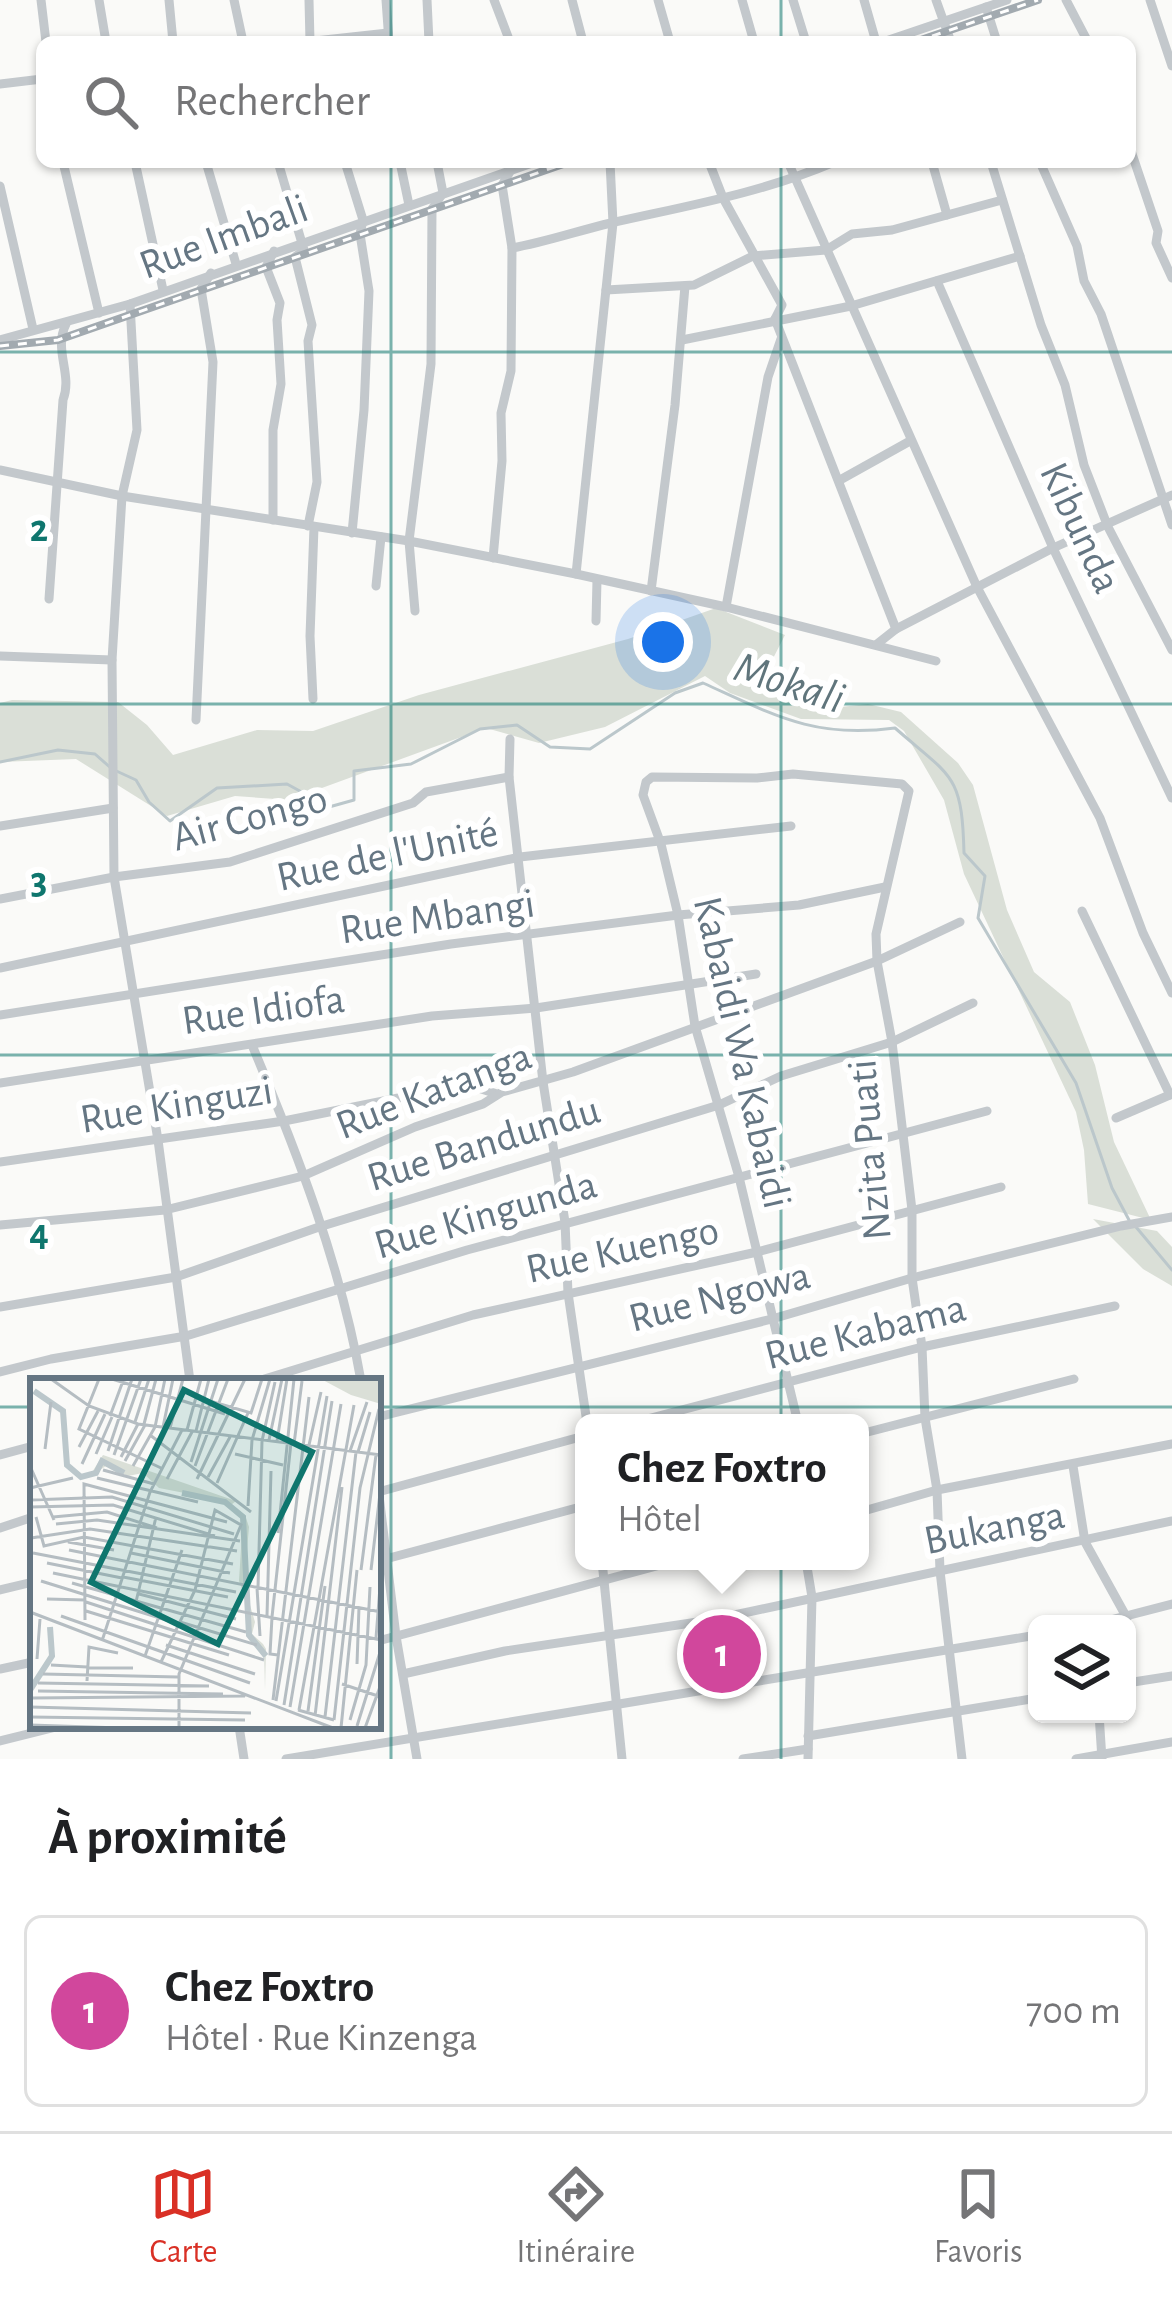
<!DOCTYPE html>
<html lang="fr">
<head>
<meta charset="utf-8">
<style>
	:root { --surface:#fff; --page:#f2f2f2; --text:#202124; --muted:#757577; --line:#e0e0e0; --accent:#d93025 }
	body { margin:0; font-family:"Alegreya Sans",sans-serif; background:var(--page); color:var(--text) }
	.controls { position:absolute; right:36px; bottom:36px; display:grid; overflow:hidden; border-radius:18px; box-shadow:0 3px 9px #0004 }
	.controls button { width:108px; height:108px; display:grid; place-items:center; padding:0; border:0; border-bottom:3px solid var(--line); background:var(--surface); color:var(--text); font:60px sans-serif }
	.you { position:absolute; left:663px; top:642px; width:42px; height:42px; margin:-30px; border:9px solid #fff; border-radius:50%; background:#1a73e8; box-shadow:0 0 0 18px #1a73e833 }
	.badge { display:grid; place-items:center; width:78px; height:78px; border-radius:50%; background:var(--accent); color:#fff; font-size:39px; font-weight:700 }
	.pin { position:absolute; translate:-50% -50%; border:6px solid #fff; box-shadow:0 3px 12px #0006 }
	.popup { position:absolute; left:575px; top:1414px; width:294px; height:156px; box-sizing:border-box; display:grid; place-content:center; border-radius:18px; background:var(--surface); filter:drop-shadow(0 3px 9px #0005); font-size:39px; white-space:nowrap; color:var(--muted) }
	.popup b { font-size:45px; color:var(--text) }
	.popup::after { content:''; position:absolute; left:50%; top:100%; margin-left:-24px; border:24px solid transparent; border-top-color:var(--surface) }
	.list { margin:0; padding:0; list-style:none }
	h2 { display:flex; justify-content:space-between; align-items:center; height:156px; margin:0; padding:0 48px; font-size:51px }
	h2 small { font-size:39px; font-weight:400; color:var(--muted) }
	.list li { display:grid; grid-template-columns:78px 1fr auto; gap:36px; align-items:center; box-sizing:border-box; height:192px; margin:0 24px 24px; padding:0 24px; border:3px solid var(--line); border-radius:18px }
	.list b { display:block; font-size:45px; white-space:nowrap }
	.list p { margin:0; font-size:39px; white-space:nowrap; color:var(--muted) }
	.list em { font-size:39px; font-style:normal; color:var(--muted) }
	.icon { flex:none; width:66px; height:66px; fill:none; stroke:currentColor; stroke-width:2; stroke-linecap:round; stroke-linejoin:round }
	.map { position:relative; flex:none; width:1172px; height:1759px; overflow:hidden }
	.search { position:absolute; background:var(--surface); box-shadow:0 3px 9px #0004; left:36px; right:36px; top:36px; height:132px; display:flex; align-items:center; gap:30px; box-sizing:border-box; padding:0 42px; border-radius:18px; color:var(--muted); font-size:45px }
	.sheet { height:372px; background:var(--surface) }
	nav { display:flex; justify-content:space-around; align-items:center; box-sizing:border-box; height:168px; border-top:3px solid var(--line); background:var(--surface); font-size:33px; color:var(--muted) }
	nav a { display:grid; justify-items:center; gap:6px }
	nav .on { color:var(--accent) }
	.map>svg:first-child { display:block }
	.green { fill:#dadfd7 }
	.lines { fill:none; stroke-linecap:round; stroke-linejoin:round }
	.stream { stroke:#bbc7cb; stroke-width:3 }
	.street { stroke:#c3c8cc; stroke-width:9 }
	.rail-casing { stroke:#a2aab0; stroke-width:8 }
	.rail { stroke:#fff; stroke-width:3; stroke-dasharray:9; stroke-linecap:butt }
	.grid { fill:none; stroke:#0f766e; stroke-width:3; stroke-opacity:0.55 }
	.labels { text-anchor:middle; stroke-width:12; stroke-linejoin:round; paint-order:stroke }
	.street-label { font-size:42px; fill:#657683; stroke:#fff }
	.water-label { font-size:45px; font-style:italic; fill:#60757c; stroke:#fff }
	.inset-river { fill:none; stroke:#bbc7cb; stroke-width:6 }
	.inset-road { fill:none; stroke:#b5bdc2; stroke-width:3 }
	.view { fill:#0f766e; fill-opacity:0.15; stroke:#0f766e; stroke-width:6 }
	.inset-edge { fill:none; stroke:#657683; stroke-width:6 }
	.grid-label { font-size:39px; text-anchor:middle; font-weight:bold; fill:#0f766e; stroke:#fff; stroke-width:12; stroke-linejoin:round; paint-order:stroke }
</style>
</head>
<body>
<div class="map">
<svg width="1172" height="1759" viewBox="0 0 1172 1759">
	<rect width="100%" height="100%" fill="#fafaf8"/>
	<g class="green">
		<path d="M 716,608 L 785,635 L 764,676 L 758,681 L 798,700 L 831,708 L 868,704 L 901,712 L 958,763 L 973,785 L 1007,910 L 1034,972 L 1070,1002 L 1095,1065 L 1114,1142 L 1151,1220 L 1088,1204 L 1084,1150 L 1076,1112 L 964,874 L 944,800 L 904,731 L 889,720 L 801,719 L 730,693 L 705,676 L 605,727 L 539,743 L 486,728 L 289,800 L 235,796 L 167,816 L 76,759 L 0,762 L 0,703 L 12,700 L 118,702 L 147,725 L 173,755 L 257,730 L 313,731 L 419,695 L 628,639 Z"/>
		<path d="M 1093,1219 L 1157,1231 L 1172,1247 L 1172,1286 L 1143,1269 Z"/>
	</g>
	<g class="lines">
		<g class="stream">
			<path d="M 0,762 L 58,750 L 95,754 L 112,769 L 136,780 L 149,802 L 170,821 L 217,788 L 287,784 L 329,807 L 354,800 L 354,771 L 411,764 L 480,729 L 517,725 L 550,747 L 590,749 L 675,693 L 703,683 C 774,715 814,739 895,728 C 952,778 962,773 964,853 L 985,876 L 978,918 L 1076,1083 L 1112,1188 L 1129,1220"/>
			<path d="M 1136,1227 L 1172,1270"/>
		</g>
		<g class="street">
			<path d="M 41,0 L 46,42"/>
			<path d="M 99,0 L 106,42"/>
			<path d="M 169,0 L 173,42"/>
			<path d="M 234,0 L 243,42"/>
			<path d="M 309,0 L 310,42"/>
			<path d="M 386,0 L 389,42"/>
			<path d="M 427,0 L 429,42"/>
			<path d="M 494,0 L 510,42"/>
			<path d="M 572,0 L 583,42"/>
			<path d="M 658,0 L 670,42"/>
			<path d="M 742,0 L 754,42"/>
			<path d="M 793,0 L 806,42"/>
			<path d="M 864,0 L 876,42"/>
			<path d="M 936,0 L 951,42"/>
			<path d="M 1066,0 L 1088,42"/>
			<path d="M 1150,0 L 1172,66"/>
			<path d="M 986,7 L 997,42"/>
			<path d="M 306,42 L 388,33"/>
			<path d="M 883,42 L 1007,0"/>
			<path d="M 0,84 L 42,79"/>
			<path d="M 1130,148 L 1158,231 L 1156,243 L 1172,278"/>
			<path d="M 63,162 L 99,313"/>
			<path d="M 135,162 L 163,290"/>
			<path d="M 206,162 L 236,264"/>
			<path d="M 278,162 L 304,250 L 295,257 L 312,325 L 308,341 L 317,482 L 308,526"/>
			<path d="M 345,162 L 363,220 L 360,234 L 369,291 L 364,410 L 352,533"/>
			<path d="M 400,162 L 409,205"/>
			<path d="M 709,162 L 723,198 L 782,305 L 775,319"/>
			<path d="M 788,162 L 977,587 L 1100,818 L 1143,933 L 1172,993"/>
			<path d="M 932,162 L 947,215"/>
			<path d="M 991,162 L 1041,325 L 1065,385 L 1084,465 L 1108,527 L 1172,650"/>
			<path d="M 1040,162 L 1077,246 L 1084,281 L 1101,314 L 1172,525"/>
			<path d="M 0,186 L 33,329"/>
			<path d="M 512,248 C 546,242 577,231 611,223 C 686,206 762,193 834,162"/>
			<path d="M 937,281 L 1053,548 L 1172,798"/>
			<path d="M 606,290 L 694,285 L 753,256 L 826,250 L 852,234 L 892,230 L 1002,200"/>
			<path d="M 130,304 L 137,430 L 122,496 L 112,660 L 114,877 L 158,1140 L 190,1381"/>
			<path d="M 775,319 L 896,629"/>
			<path d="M 0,340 L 130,304 L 535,162"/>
			<path d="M 682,340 L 851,306 L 1020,256"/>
			<path d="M 0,470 L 122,496 L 409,541 L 576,574 L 726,607 L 936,661"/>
			<path d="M 840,480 L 910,441"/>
			<path d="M 273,520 L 273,430 L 281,384 L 277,320 L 280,303 L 266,267 L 274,251"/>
			<path d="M 493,558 L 502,461 L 501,413 L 511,371 L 512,248 L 502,185 L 511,170"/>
			<path d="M 576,574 L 613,223 L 610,162"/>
			<path d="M 376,586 L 381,537"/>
			<path d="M 651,591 L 675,405 L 685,286"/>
			<path d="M 49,599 L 63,400 C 73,374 53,350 66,324"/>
			<path d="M 726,607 L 768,377 L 781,339"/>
			<path d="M 415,611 L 409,541 L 431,364 L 432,209 L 443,193 L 437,162"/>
			<path d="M 596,621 L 597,580"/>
			<path d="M 877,644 L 896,629 L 1053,548 L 1172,495"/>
			<path d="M 0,656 L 112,660"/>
			<path d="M 313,699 L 310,636 L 314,527"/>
			<path d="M 196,720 L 213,362 L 201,289 L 211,273"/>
			<path d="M 510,739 L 509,777 L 543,1082 L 565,1222 L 568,1293 L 587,1423"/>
			<path d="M 0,826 L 113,808"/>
			<path d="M 0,899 L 114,877 L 230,862 L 413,803 L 426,792 L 509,777"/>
			<path d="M 1082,911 L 1170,1095"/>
			<path d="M 0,968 L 520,857 L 791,826"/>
			<path d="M 0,1015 L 451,944 L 678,915 L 799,905 L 885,887"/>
			<path d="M 252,1045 C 297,1152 341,1266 361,1381"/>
			<path d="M 0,1083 L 432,1016 L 536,1008 L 756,974"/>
			<path d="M 1116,1118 L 1172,1094"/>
			<path d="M 0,1162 L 284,1121 L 448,1088 L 475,1087 L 497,1094"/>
			<path d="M 0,1225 L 165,1210 L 303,1176 L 415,1127 L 483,1104 L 502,1092 L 573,1072 L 877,961 L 960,922"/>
			<path d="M 0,1307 L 176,1277 L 319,1227 L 719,1105 L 781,1076 L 892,1042 L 973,1003"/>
			<path d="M 0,1372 L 51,1359 L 186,1336 L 467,1250 L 987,1111"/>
			<path d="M 258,1381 L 473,1315 L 757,1252 L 1001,1187"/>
			<path d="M 378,1417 L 772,1319 L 912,1278 L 1121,1226 L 1172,1217"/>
			<path d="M 632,1423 L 922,1347 L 1115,1306"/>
			<path d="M 798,1423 L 739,1177 L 695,1026 L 678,915 L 661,844 L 643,795 L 646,782 L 652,777 L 757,778 L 793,774 L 902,784 L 909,791 L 876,934 L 877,961 L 892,1042 L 912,1210 L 912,1278 L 922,1347 L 925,1418 L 937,1490 L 940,1571 L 962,1759"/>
			<path d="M 860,1434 L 1074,1379"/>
			<path d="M 0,1455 L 33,1446"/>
			<path d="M 1073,1466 L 1085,1542 L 1127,1618 L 1125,1624"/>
			<path d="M 378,1487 L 396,1636 L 417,1759"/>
			<path d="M 378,1492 L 584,1436"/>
			<path d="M 860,1512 L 937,1490 L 1172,1444"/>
			<path d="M 0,1528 L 33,1517"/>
			<path d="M 378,1561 L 584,1506"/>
			<path d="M 602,1561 L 622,1759"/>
			<path d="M 806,1561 L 812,1597 L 808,1759"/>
			<path d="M 0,1590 L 33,1582"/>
			<path d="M 1095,1624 L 1172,1604"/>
			<path d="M 378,1641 L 675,1561"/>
			<path d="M 0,1669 L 33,1662"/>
			<path d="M 403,1674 L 505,1651 L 711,1620 L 1172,1521"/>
			<path d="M 1127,1683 L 1172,1676"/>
			<path d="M 1099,1714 L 1102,1759"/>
			<path d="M 239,1726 L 244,1759"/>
			<path d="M 808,1736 L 1037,1698"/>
			<path d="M 0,1741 L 60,1726"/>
			<path d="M 286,1759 L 1037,1635"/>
			<path d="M 743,1759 L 808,1749"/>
			<path d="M 1076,1759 L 1172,1742"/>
		</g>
		<g class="rail-casing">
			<g id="rail">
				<path d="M 915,42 L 1038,0"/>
				<path d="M 0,346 L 58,340 L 569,162"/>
			</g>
		</g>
		<use href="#rail" class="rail"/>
	</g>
	<path class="grid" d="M 391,0 L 391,42M 781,0 L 781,42M 391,162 L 391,1759M 781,162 L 781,1759M 0,352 L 1172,352M 0,704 L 1172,704M 0,1055 L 1172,1055M 0,1407 L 33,1407M 378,1407 L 1172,1407"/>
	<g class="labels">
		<g class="street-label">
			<text transform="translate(223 235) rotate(-20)" y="15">Rue Imbali</text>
			<text transform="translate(1082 527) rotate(65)" y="15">Kibunda</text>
			<text transform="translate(249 816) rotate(-15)" y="15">Air Congo</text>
			<text transform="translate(387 853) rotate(-12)" y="15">Rue de l'Unité</text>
			<text transform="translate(437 915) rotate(-8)" y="15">Rue Mbangi</text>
			<text transform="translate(263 1008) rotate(-8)" y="15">Rue Idiofa</text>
			<text transform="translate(744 1052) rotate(77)" y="15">Kabaidi Wa Kabaidi</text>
			<text transform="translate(433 1089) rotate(-21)" y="15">Rue Katanga</text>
			<text transform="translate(176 1103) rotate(-9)" y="15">Rue Kinguzi</text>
			<text transform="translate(483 1142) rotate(-17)" y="15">Rue Bandundu</text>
			<text transform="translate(868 1150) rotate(-95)" y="15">Nzita Puati</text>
			<text transform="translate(485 1213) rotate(-16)" y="15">Rue Kingunda</text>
			<text transform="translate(622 1248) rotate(-12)" y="15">Rue Kuengo</text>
			<text transform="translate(719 1295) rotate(-14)" y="15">Rue Ngowa</text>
			<text transform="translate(865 1330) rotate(-14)" y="15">Rue Kabama</text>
			<text transform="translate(994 1526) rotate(-11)" y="15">Bukanga</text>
		</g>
		<g class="water-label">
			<text transform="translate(790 681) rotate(18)" y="16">Mokali</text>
		</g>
	</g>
	<g transform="translate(30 1378)">
		<rect width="351" height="351" fill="#fafaf8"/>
		<path d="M 291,1 L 351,1 L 351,26 L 321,17 ZM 73,77 L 206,123 L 201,127 L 215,137 L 219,149 L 214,207 L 225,244 L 222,256 L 233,266 L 236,271 L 235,312 L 234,272 L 219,254 L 221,234 L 209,203 L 213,138 L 195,123 L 129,110 L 113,95 L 98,98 L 76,88 L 59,99 Z" fill="#dadfd7"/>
		<path class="inset-river" d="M 4,13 L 33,33 L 37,87 L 51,99 L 66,95 L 72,83 L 94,95M 152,115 L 195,124 L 213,139 L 219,257 L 236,278M 0,312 L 22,278 L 20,249"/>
		<path class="inset-road" d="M 21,1 L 59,28 L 108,46 L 351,77M 69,1 L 49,51 L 131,90M 82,1 L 195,36M 173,21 L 221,35 L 232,1M 80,38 L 93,3M 105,44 L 119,1M 114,46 L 126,1M 133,49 L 143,1M 140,50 L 153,1M 157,52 L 171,1M 166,53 L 179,1M 120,57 L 221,134M 239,62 L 252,1M 247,63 L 257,1M 264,66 L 272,3M 279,67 L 291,14M 49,69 L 68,33M 15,71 L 21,24M 78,73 L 102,1M 320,73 L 337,24M 328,74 L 340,34M 66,76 L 82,39M 205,76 L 253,87M 84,77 L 111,1M 91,79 L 108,46M 95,83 L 115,47M 161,84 L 188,1M 52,86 L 75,36M 0,88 L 24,142M 103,88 L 125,49 L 135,1M 165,88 L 198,1M 73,92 L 124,106M 178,99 L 200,59M 67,100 L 168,124M 137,101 L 162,54M 167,101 L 215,1M 187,105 L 218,35M 0,110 L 43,100M 0,122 L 82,119 L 204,156M 218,128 L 222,62 L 240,1M 0,129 L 83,127 L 185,158M 6,139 L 14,168 L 54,159 L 203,186M 23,139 L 77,134 L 127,150M 26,146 L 67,142 L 210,163M 248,155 L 264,1M 1,160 L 60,151 L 207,173M 38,164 L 84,172M 39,172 L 351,234M 3,175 L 206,214M 101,175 L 200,195M 17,185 L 92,200M 331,192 L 346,77M 341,192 L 351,107M 23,195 L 351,262M 93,199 L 198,219M 11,203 L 149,246M 42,205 L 216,254M 227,210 L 230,258M 228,210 L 232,63 L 245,4M 109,216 L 206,241M 17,221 L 55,222M 56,224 L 234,282M 105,228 L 126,139M 56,233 L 199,277M 0,234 L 303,350M 31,238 L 220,305M 237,238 L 241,93M 242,239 L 261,65M 242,239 L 240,276 L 248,277M 55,242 L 54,106 L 197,144M 150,244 L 227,267M 346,260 L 351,196M 72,263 L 120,114 L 152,52M 136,267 L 225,296M 115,278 L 152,172M 7,281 L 10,241M 131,284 L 165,212 L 185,132 L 211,147 L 149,296 L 149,350M 327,286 L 329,229M 21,287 L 57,289M 57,290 L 103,290M 13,296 L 148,299M 57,303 L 59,269 L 88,275M 8,305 L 179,308M 312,306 L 351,319M 8,313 L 193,316M 2,320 L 215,318M 243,322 L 279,19M 246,323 L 297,18M 254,327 L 302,23M 0,329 L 221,335M 260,329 L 311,26M 268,332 L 304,342M 269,332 L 324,27M 278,333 L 295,208M 285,338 L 312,109M 0,339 L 215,342M 295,339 L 326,74M 304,342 L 330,110 L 349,31M 320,342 L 336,287 L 340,209M 0,347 L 91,350M 327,348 L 351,271M 311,350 L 327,192M 335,350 L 351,306"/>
		<path class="view" d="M 154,12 L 282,74 L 188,266 L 61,204 Z"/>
		<rect width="351" height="351" class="inset-edge"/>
	</g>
	<g class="grid-label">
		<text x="39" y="541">2</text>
		<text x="39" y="893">3</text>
		<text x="39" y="1245">4</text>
	</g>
</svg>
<div class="controls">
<button><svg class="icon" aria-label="layers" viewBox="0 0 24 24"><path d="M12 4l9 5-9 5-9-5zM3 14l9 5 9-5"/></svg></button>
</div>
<div class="you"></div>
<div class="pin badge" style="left:722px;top:1654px;background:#d1479c">1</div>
<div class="popup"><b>Chez Foxtro</b>Hôtel</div>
<div class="search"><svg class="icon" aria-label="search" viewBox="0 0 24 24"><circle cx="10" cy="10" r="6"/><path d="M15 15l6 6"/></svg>Rechercher</div>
</div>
<section class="sheet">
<h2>À proximité<small></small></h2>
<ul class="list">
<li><span class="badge" style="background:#d1479c">1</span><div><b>Chez Foxtro</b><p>Hôtel · Rue Kinzenga</p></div><em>700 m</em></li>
</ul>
</section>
<nav>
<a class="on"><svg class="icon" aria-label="map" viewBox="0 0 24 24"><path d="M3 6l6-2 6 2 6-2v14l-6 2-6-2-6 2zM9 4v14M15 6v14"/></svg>Carte</a>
<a><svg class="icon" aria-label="directions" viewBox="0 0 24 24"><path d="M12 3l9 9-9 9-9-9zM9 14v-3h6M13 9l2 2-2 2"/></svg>Itinéraire</a>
<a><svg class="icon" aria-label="saved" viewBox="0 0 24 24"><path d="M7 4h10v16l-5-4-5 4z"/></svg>Favoris</a>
</nav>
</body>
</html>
